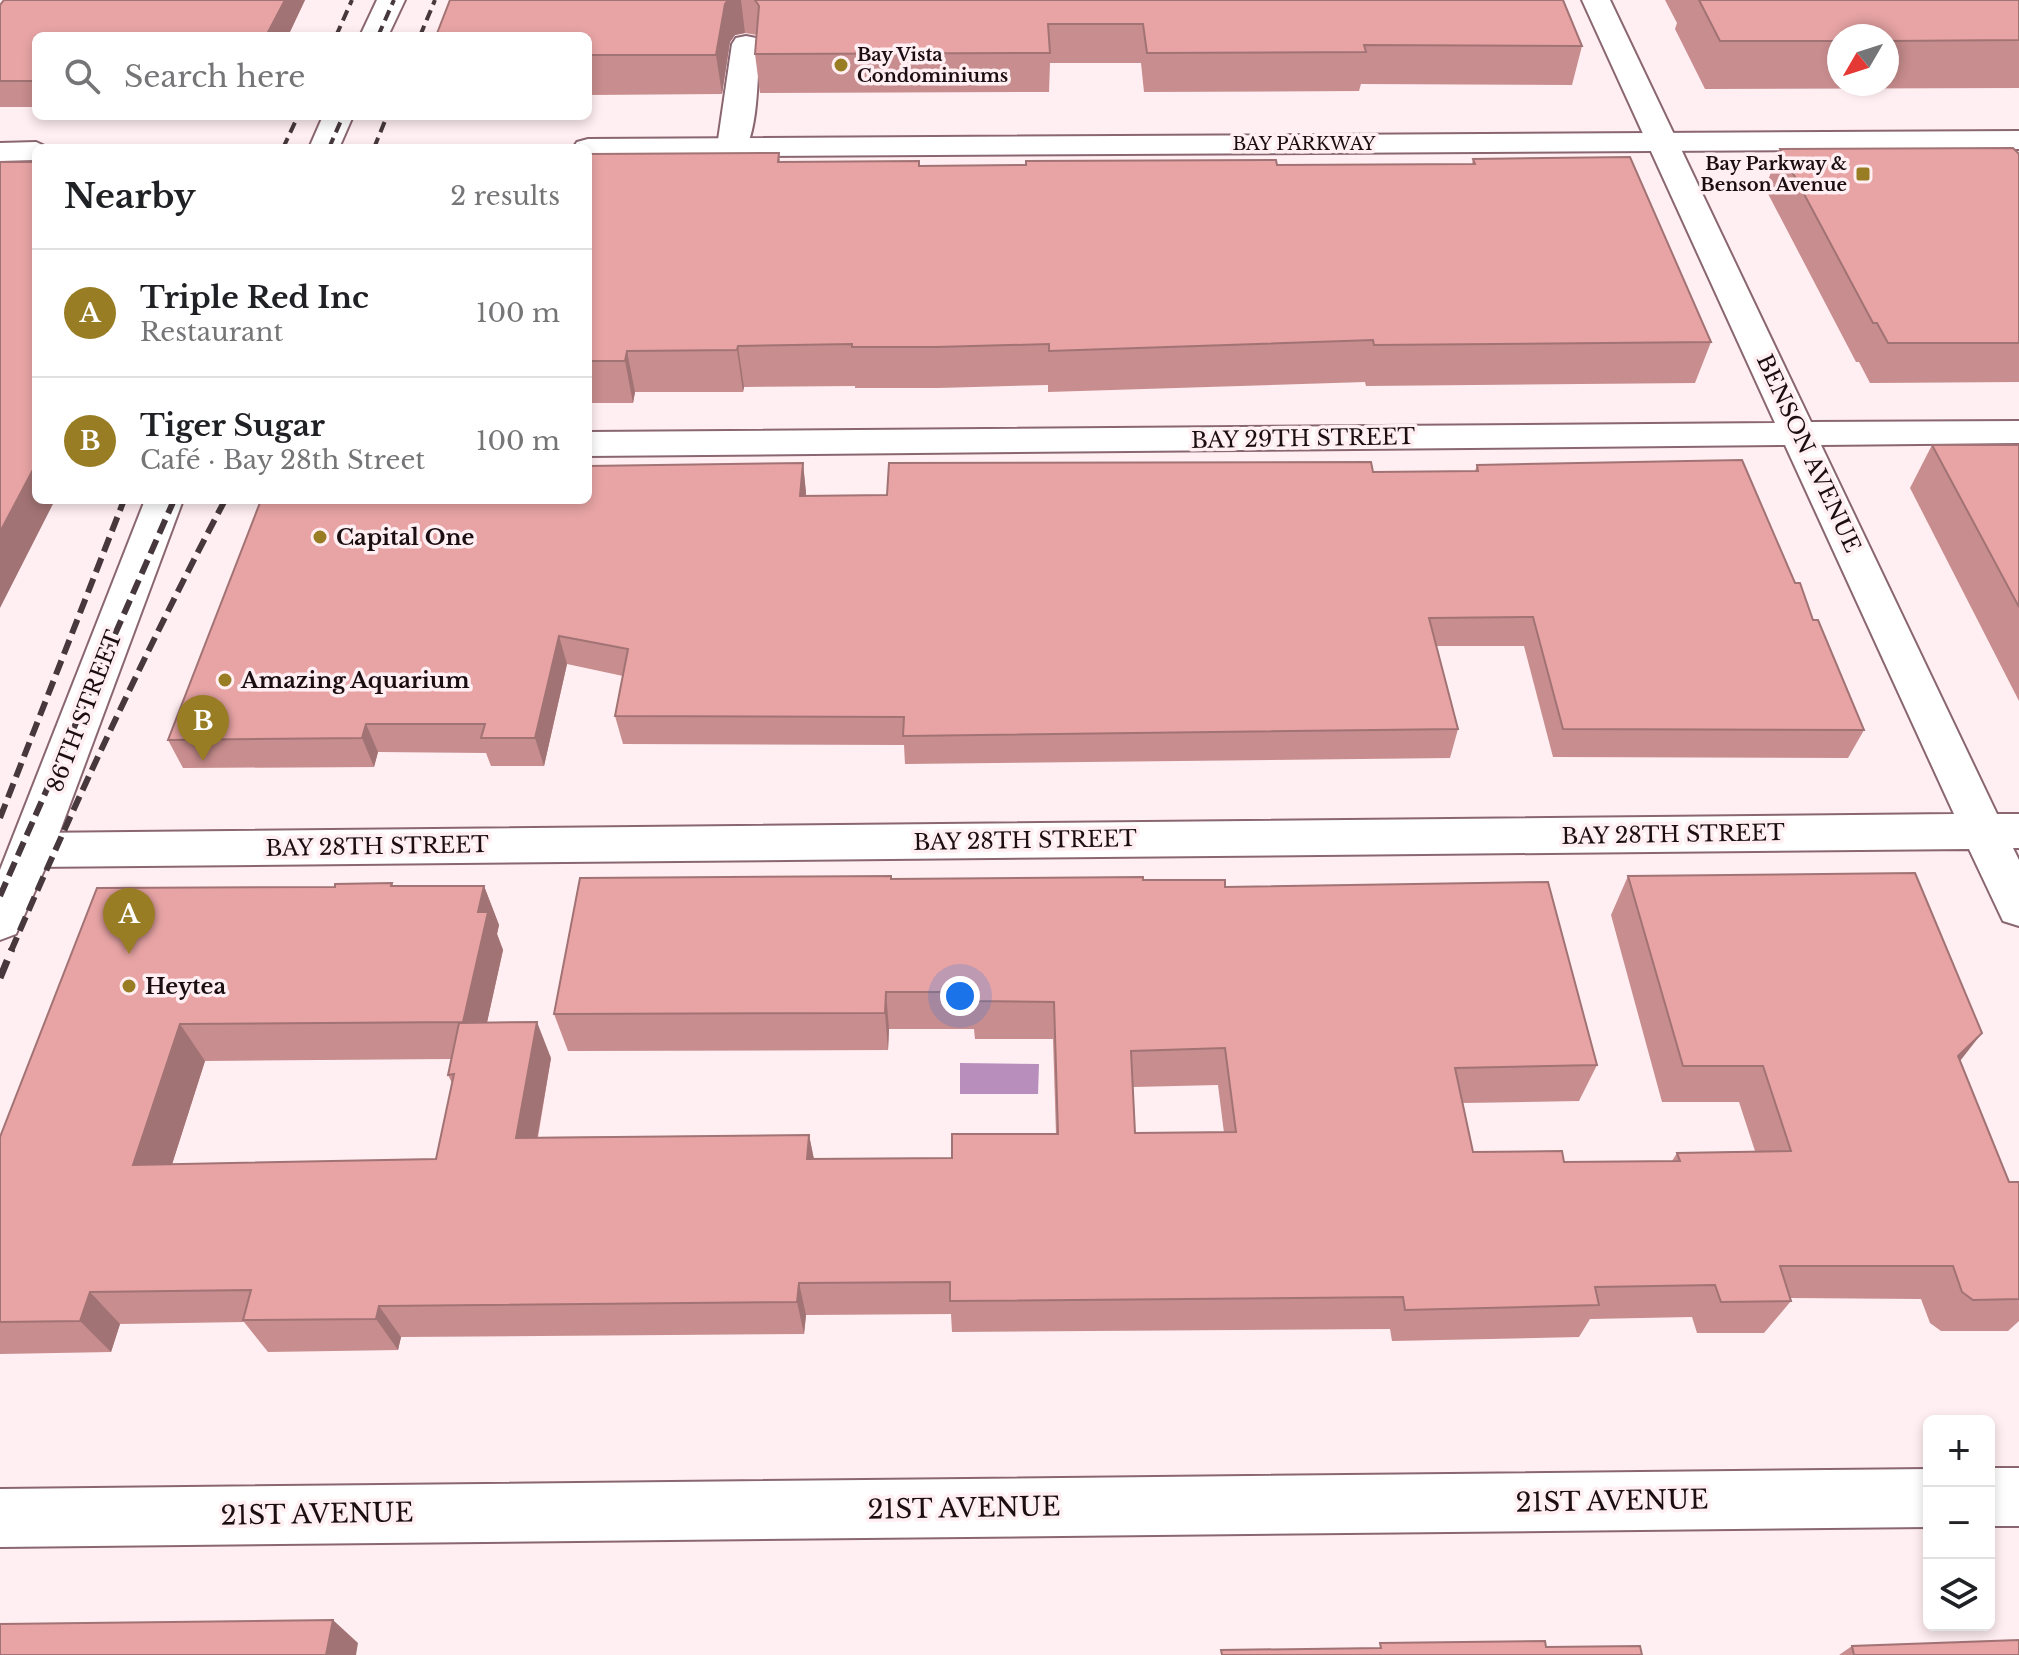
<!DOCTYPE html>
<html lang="en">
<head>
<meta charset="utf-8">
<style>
	:root { --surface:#fff; --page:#f2f2f2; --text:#202124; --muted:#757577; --line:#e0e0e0; --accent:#987d25 }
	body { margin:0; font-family:"Libre Baskerville",serif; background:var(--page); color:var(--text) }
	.controls { position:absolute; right:24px; bottom:24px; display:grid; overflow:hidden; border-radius:12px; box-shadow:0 4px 12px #0003 }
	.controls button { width:72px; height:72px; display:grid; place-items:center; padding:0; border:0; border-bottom:2px solid var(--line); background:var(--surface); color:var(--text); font:40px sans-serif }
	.compass { position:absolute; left:1827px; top:24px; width:72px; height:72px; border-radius:50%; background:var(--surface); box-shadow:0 4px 12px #0003; rotate:231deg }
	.you { position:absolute; left:960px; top:996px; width:28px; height:28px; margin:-20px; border:6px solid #fff; border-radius:50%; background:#1a73e8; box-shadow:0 0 0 12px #1a73e833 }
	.badge { display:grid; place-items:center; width:52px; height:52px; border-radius:50%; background:var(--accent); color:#fff; font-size:26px; font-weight:700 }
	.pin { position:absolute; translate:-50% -66px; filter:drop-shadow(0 2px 4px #0008) }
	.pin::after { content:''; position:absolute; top:42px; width:28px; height:24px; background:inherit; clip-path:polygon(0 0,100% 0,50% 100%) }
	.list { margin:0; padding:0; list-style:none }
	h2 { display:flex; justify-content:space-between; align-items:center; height:104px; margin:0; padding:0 32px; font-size:34px }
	h2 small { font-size:26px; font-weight:400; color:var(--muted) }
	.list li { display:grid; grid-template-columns:52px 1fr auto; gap:24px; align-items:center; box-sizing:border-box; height:128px; padding:0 32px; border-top:2px solid var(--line) }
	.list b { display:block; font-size:30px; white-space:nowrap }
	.list p { margin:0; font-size:26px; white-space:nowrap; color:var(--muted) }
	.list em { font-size:26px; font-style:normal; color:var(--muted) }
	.icon { flex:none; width:44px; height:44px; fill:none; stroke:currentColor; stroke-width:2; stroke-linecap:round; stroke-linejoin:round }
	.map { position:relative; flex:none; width:2019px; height:1655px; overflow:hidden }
	.search { position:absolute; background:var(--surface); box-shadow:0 4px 12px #0003; left:32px; top:32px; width:560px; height:88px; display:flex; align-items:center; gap:20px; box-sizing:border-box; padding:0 28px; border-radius:12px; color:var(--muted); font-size:30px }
	.panel { position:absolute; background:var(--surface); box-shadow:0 4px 12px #0003; left:32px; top:144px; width:560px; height:360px; border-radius:12px }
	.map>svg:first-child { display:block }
	.water { fill:#b88ebc }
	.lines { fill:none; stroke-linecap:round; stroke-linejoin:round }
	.minor-casing { stroke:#896670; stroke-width:4 }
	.major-casing { stroke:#896670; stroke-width:4 }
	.minor { fill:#fff; fill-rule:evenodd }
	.major { fill:#fff; fill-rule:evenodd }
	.rail-far2 { stroke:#46383c; stroke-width:4; stroke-dasharray:11 6; stroke-linecap:butt }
	.rail-far1 { stroke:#46383c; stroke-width:6; stroke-dasharray:15 7; stroke-linecap:butt }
	.rail { stroke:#46383c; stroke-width:7; stroke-dasharray:19 10; stroke-linecap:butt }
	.wall { fill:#c88d8e; fill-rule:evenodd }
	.shaded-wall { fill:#a27374 }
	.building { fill:#e8a4a5; stroke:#a27374; stroke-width:2; fill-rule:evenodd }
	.poi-dot { fill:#987d25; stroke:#ffeef2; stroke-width:3 }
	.labels { text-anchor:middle; stroke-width:7; stroke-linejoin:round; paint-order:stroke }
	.far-poi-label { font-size:18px; font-weight:bold; fill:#1b0e12; stroke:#ffeef2; text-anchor:start }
	.far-street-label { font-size:18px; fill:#1b0e12; stroke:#ffeef2 }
	.street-label { font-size:22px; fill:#1b0e12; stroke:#ffeef2 }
	.poi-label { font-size:22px; font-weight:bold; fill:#1b0e12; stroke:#ffeef2; text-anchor:start }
	.near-street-label { font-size:26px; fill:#1b0e12; stroke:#ffeef2 }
</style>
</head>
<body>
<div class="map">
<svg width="2019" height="1655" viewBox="0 0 2019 1655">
	<rect width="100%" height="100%" fill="#ffeef2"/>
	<path class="water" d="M 960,1063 L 1039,1064 L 1038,1094 L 960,1094 Z"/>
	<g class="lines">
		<g class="minor-casing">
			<g id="minor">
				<path d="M 1582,0 L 1610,0 L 1811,422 L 2019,421 L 2019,443 L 1821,445 L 1997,814 L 2019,814 L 2019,848 L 2013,848 L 2019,860 L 2019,926 L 2003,921 L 1969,849 L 31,867 L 15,862 L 9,850 L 15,838 L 31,833 L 1954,814 L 1785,445 L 588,456 L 588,432 L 1775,423 Z"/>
				<path d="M 746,36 L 756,38 L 760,44 C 757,73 759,130 743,153 L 732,156 L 721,153 L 717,147 L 732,44 L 736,38 Z"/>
				<rect x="1989" y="1468" width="30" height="58"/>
				<path d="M 1929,1469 L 1929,1527 L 0,1547 L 0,1489 Z"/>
			</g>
		</g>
		<g class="major-casing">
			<g id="major">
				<path d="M 377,0 L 405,0 L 388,36 L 360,36 Z"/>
				<path d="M 323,116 L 353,116 L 339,148 L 309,148 Z"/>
				<path d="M 2019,131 L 2019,149 L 588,157 L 588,148 L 573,148 L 577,142 L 588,139 Z"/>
				<path d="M 36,142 L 49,148 L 36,148 L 36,160 L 0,161 L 0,143 Z"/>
				<path d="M 145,500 L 183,500 L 53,850 L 16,934 L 0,940 L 0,870 Z"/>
			</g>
		</g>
		<use href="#minor" class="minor"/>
		<use href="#major" class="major"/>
		<g class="rail-far2">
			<path d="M 336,36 L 352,0"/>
			<path d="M 378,36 L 394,0"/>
			<path d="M 420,36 L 435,0"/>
			<path d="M 283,148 L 298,116"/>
			<path d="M 329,148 L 343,116"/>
			<path d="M 374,148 L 387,116"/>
		</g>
		<g class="rail-far1">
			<path d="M 0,818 L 124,500"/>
			<path d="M 0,896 L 174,500"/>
			<path d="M 11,951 C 77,798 147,648 225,500"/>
		</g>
		<path class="rail" d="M 0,978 L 12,949"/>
	</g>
	<g class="wall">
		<path d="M 4,0 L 305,0 L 288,36 L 36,36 L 36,107 L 0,107 L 0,5 Z"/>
		<path d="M 450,0 L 1563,0 L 1582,46 L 1572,85 L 1361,84 L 1359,91 L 1144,92 L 1141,63 L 1050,63 L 1049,92 L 760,93 L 755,54 L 757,35 L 745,33 L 735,35 L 730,42 L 722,94 L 588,95 L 588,36 Z"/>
		<path d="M 1665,0 L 2019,0 L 2019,88 L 1705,89 L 1675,29 L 1677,23 ZM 1839,36 L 1887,36 L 1887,84 L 1839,84 Z"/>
		<path d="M 1780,149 L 2019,154 L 2019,382 L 1870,383 L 1859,362 L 1856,362 L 1765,188 Z"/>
		<path d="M 779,153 L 780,162 L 919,166 L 1472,164 L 1473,159 L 1711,342 L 1695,383 L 1366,386 L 1365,382 L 1048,392 L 1048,385 L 938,388 L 855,388 L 855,386 L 744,387 L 743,392 L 635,392 L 633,403 L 588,403 L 588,154 Z"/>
		<path d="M 1932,445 L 2019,445 L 2019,701 L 1910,488 Z"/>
		<path d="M 803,463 L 806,496 L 887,495 L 1373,472 L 1475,471 L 1477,465 L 1795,583 L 1813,620 L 1864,730 L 1848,758 L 1553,757 L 1524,646 L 1436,646 L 1458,729 L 1450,758 L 905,764 L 904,745 L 623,744 L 615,716 L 623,676 L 567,664 L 544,766 L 491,766 L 486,753 L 378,752 L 374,767 L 183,768 L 168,740 Z"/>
		<path d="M 1628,876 L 1960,1060 L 2009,1182 L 2019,1182 L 2019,1321 L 2008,1331 L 1941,1331 L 1930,1323 L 1921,1299 L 1790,1298 L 1791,1301 L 1764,1333 L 1697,1333 L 1692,1317 L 1590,1319 L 1579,1337 L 1392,1341 L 1390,1329 L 952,1332 L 951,1314 L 806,1315 L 804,1334 L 401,1337 L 398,1350 L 268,1352 L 244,1322 L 120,1324 L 111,1352 L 0,1354 L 0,1137 L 335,887 L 392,883 L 393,886 L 484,886 L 499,925 L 497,934 L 503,950 L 487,1022 L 551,1058 L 538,1137 L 809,1135 L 814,1159 L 952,1158 L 1056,1134 L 1053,1039 L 975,1039 L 974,1029 L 889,1029 L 888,1050 L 568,1051 L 554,1014 L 891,879 L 1143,880 L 1225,887 L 1597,1065 L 1579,1101 L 1463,1103 L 1473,1152 L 1564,1162 L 1672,1161 L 1677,1153 L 1755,1151 L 1739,1102 L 1662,1102 L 1611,915 ZM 451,1059 L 448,1075 L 452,1083 L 436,1159 L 172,1164 L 205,1061 ZM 1218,1085 L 1224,1133 L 1135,1133 L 1133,1087 Z"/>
		<path d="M 1852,1646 L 2019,1655 L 1839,1655 Z"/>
	</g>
	<g class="shaded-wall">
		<path d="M 285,0 L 305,0 L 288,36 L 266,36 Z"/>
		<path d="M 728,0 L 741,0 L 745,33 L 735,35 L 730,42 L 722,94 L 716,55 L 725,4 Z"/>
		<path d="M 738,346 L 744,387 L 743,392 L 737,350 Z"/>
		<path d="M 627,351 L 635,392 L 633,403 L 625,361 Z"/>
		<path d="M 803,463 L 806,492 L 804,525 L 800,496 Z"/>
		<path d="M 36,464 L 36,500 L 55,500 L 0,608 L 0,532 Z"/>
		<path d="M 559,636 L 567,664 L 544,766 L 535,738 Z"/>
		<path d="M 366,724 L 378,752 L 374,767 L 362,738 Z"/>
		<path d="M 484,886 L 499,925 L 497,934 L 503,950 L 479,1059 L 463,1022 L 478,912 Z"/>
		<path d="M 886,992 L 889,1029 L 888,1050 L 885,1013 Z"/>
		<path d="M 537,1022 L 551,1058 L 531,1173 L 516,1138 Z"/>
		<path d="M 180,1024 L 205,1061 L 161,1199 L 133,1165 Z"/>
		<path d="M 1982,1033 L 1953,1070 L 1958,1056 Z"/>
		<path d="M 809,1135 L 816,1170 L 807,1159 Z"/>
		<path d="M 799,1283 L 806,1315 L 804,1334 L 797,1302 Z"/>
		<path d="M 90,1292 L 120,1324 L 111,1352 L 80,1321 Z"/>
		<path d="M 379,1306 L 401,1337 L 398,1350 L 376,1319 Z"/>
		<path d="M 333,1620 L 358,1643 L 356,1655 L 326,1655 Z"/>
	</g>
	<g class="building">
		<path d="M 4,0 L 285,0 L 266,36 L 36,36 L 36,81 L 0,81 L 0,5 Z"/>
		<path d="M 450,0 L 728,0 L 725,4 L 716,55 L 588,55 L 588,36 L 436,36 Z"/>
		<path d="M 755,0 L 1563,0 L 1582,46 L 1364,45 L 1366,52 L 1147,53 L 1143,24 L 1048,24 L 1050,53 L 755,54 L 759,6 Z"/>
		<path d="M 1699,0 L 2019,0 L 2019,40 L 1887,41 L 1887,36 L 1839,36 L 1839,41 L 1720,41 Z"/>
		<path d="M 2013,148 L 2019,154 L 2019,343 L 1888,343 L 1877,323 L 1873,323 L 1780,149 Z"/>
		<path d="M 779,153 L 778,162 L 919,161 L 919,166 L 1026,165 L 1026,161 L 1276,160 L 1277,165 L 1475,164 L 1473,159 L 1630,157 L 1711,342 L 1374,345 L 1373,340 L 1049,351 L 1049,344 L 936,347 L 852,347 L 852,344 L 738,346 L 737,350 L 627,351 L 625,361 L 588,361 L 588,154 Z"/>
		<path d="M 0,162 L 36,162 L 36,464 L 0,532 Z"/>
		<path d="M 1932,445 L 2019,445 L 2019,607 Z"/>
		<path d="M 1742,460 L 1795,583 L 1800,583 L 1813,620 L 1818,620 L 1864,730 L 1563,729 L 1533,617 L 1429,618 L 1458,729 L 903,736 L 904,717 L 615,716 L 628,649 L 559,636 L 535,738 L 481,738 L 485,724 L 366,724 L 362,738 L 168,740 L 261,500 L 588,500 L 588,466 L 803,463 L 800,496 L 887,495 L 889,463 L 1371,462 L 1373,472 L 1478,471 L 1477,465 Z"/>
		<path d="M 1915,873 L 1982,1033 L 1958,1056 L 2009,1182 L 2019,1182 L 2019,1299 L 1973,1300 L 1962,1292 L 1953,1266 L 1780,1266 L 1791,1301 L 1721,1302 L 1715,1285 L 1595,1287 L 1599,1305 L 1405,1310 L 1403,1297 L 950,1301 L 950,1282 L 799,1283 L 797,1302 L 379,1306 L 376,1319 L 243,1320 L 251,1290 L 90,1292 L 80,1321 L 0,1322 L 0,1137 L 97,888 L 335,887 L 335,884 L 392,883 L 391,886 L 484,886 L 478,912 L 488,912 L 463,1022 L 180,1024 L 133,1165 L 436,1159 L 454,1074 L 448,1075 L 459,1023 L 537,1022 L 516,1138 L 809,1135 L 807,1159 L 952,1158 L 952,1134 L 1058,1134 L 1054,1002 L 973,1001 L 973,992 L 886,992 L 885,1013 L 554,1014 L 580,878 L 891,876 L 891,879 L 1143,877 L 1143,880 L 1225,880 L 1225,887 L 1548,882 L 1597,1065 L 1455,1068 L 1473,1152 L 1562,1151 L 1564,1162 L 1680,1161 L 1677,1153 L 1791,1151 L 1763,1066 L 1683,1066 L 1628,876 ZM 1225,1048 L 1236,1132 L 1135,1133 L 1131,1051 Z"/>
		<path d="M 333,1620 L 326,1655 L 0,1655 L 0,1624 Z"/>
		<path d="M 2019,1640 L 2019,1655 L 1854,1655 L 1852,1646 Z"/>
		<path d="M 1545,1641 L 1546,1647 L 1640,1646 L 1642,1655 L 1222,1655 L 1221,1650 L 1381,1648 L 1380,1643 Z"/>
	</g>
	<g class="poi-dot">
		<circle cx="841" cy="65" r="8"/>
		<rect x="1855" y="166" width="16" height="16" rx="4"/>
		<circle cx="320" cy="537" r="8"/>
		<circle cx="225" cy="680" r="8"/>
		<circle cx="129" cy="986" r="8"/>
	</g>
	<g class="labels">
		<g class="far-poi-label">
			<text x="857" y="61">Bay Vista<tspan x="857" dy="21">Condominiums</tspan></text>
			<text x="1847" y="170" text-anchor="end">Bay Parkway &amp;<tspan x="1847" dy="21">Benson Avenue</tspan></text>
		</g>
		<g class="far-street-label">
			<text x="1304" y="150">BAY PARKWAY</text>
		</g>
		<g class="street-label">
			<text transform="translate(1303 438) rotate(-1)" y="8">BAY 29TH STREET</text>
			<text transform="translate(1809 453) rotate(65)" y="8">BENSON AVENUE</text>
			<text transform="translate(84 711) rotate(-69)" y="8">86TH STREET</text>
			<text transform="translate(1673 834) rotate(-1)" y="8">BAY 28TH STREET</text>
			<text transform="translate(1025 840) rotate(-1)" y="8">BAY 28TH STREET</text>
			<text transform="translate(377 846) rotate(-1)" y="8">BAY 28TH STREET</text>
		</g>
		<g class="poi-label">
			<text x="336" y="545">Capital One</text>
			<text x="241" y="688">Amazing Aquarium</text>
			<text x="145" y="994">Heytea</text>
		</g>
		<g class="near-street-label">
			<text transform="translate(1612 1501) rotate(-1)" y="9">21ST AVENUE</text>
			<text transform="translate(964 1508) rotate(-1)" y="9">21ST AVENUE</text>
			<text transform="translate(317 1514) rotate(-1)" y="9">21ST AVENUE</text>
		</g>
	</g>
</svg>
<div class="controls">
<button>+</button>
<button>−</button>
<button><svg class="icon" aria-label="layers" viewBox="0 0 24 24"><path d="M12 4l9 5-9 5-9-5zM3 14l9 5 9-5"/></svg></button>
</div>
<svg class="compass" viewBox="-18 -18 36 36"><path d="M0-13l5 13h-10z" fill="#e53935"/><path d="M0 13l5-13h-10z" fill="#757577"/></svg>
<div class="you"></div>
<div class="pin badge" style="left:129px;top:954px">A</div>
<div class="pin badge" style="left:203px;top:761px">B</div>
<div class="search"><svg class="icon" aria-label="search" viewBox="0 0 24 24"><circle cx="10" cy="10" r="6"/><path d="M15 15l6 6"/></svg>Search here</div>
<section class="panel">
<h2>Nearby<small>2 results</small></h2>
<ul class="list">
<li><span class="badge">A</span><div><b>Triple Red Inc</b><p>Restaurant</p></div><em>100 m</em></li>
<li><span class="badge">B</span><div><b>Tiger Sugar</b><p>Café · Bay 28th Street</p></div><em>100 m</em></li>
</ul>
</section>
</div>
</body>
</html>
